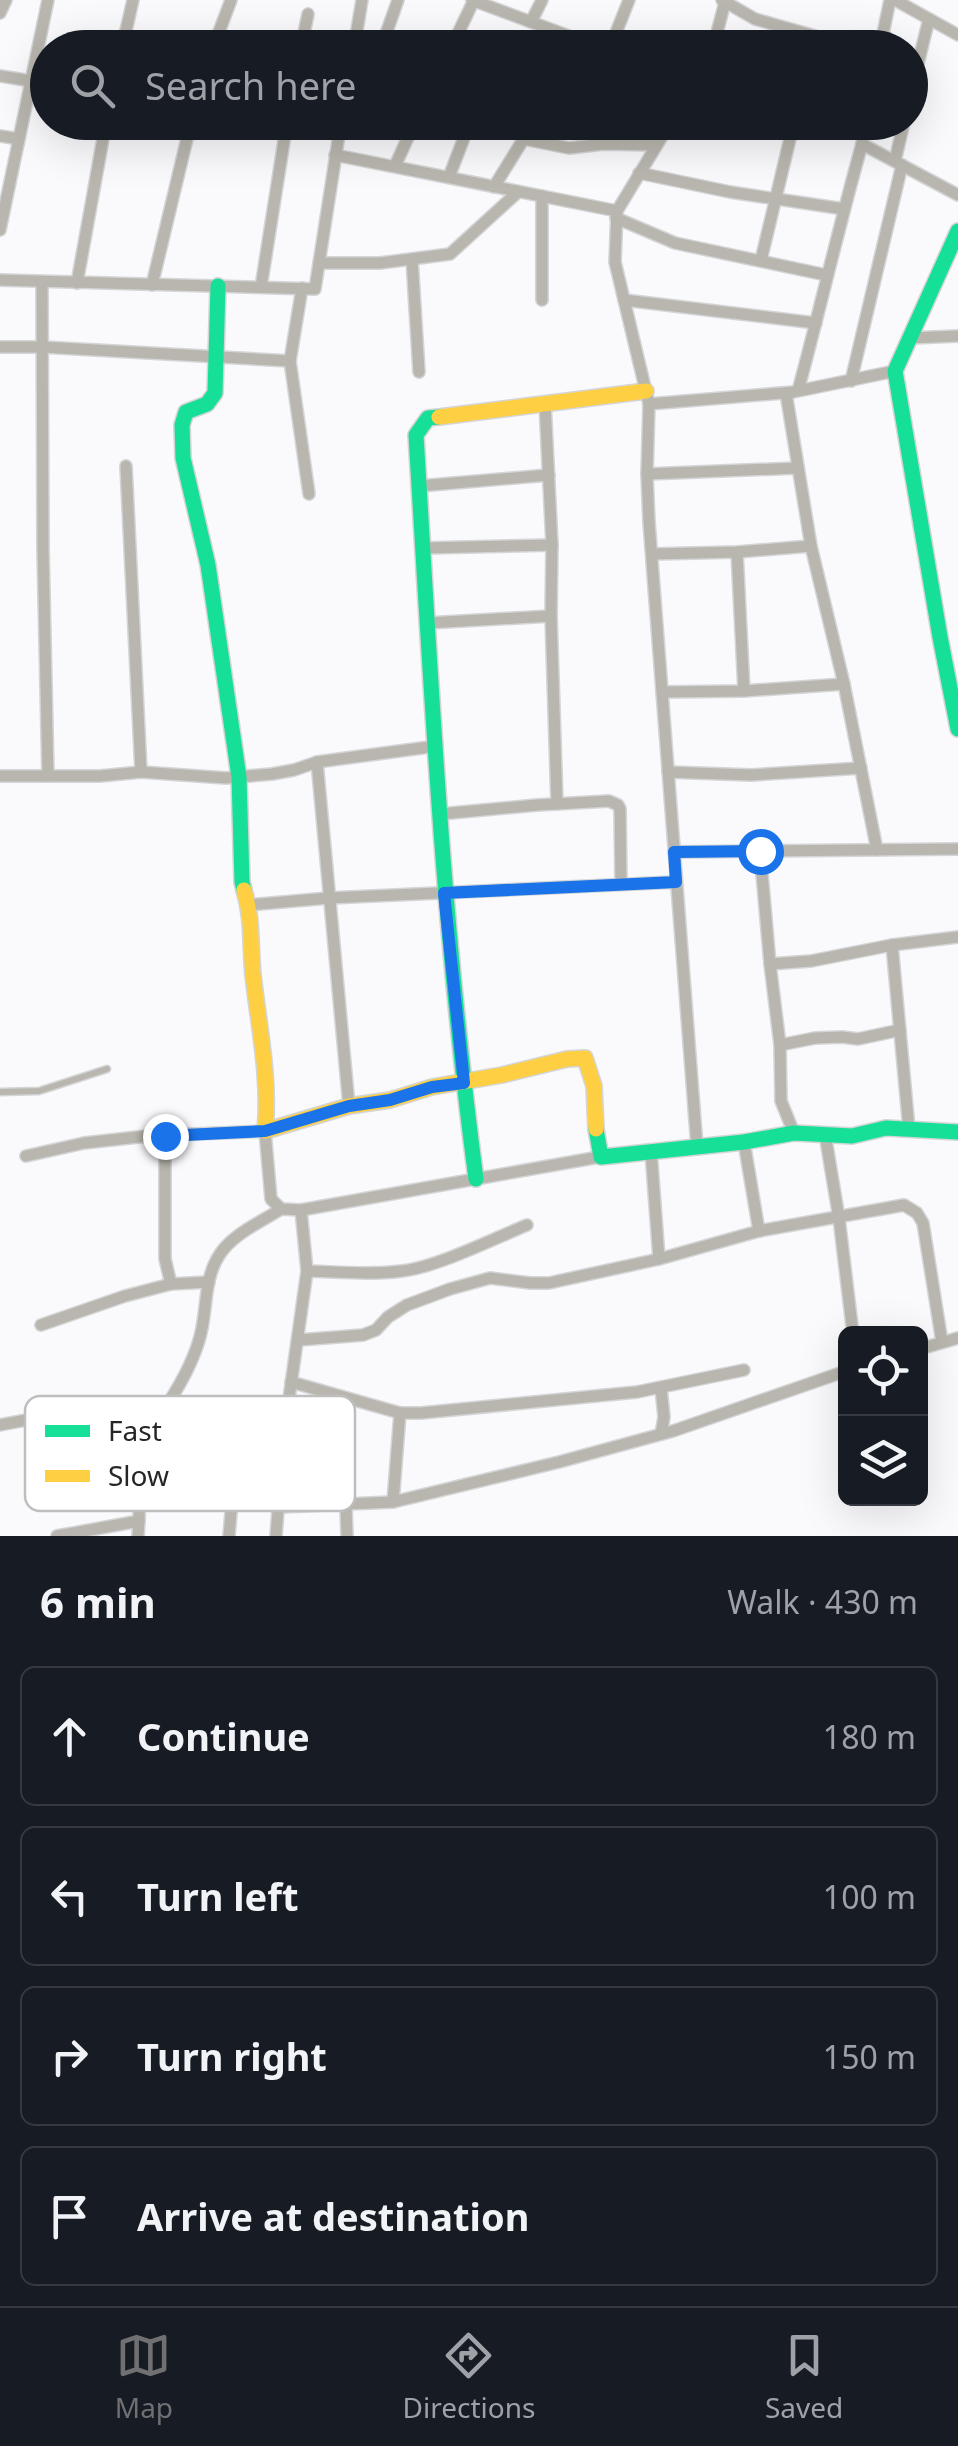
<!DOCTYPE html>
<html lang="en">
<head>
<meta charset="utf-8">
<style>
	:root { --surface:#171b24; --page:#20242c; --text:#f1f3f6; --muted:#9ea1a6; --line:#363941; --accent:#707073 }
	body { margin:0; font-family:"Noto Sans",sans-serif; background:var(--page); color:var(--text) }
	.controls { position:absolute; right:30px; bottom:30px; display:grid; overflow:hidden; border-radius:15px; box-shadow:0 10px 40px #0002 }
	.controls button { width:90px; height:90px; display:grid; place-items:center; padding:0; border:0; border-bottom:2px solid var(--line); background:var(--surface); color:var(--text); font:50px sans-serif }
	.stop { position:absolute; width:30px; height:30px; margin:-22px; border:8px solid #1a73e8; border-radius:50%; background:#fff }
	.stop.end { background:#1a73e8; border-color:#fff; box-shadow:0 2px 10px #0008 }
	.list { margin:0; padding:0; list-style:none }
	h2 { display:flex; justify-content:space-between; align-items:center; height:130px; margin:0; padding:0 40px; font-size:42px }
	h2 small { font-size:32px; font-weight:400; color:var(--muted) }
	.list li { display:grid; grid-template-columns:65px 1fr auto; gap:30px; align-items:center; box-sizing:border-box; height:140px; margin:0 20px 20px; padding:0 20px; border:2px solid var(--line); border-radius:15px }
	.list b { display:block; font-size:38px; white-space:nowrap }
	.list em { font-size:32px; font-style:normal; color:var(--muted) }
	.icon { flex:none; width:55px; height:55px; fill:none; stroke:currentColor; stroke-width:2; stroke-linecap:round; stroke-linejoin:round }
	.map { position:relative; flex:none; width:958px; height:1536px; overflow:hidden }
	.search { position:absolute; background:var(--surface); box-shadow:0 10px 40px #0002; left:30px; right:30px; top:30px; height:110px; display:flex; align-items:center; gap:25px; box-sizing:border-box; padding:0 35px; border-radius:55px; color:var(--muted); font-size:38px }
	.sheet { height:770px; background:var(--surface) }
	nav { display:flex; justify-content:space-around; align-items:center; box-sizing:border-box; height:140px; border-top:2px solid var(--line); background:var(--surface); font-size:28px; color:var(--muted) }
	nav a { display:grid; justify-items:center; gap:5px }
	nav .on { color:var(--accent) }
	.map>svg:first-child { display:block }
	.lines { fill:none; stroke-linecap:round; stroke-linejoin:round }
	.lane-casing { stroke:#d4d5d6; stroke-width:9 }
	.street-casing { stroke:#d4d5d6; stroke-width:14 }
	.fast-casing { stroke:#d4d5d6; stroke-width:18 }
	.slow-casing { stroke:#d4d5d6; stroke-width:18 }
	.lane { stroke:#b8b6ae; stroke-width:6 }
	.street { stroke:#b8b6ae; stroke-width:11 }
	.fast { stroke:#16e098; stroke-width:15 }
	.slow { stroke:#ffcf43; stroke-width:15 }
	.route { stroke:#1a73e8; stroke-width:12 }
	.key { fill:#fff; stroke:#bebebe; stroke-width:2.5 }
	.key-label { font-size:28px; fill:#252628 }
</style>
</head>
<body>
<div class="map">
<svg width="958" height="1536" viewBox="0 0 958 1536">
	<rect width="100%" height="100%" fill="#fafafd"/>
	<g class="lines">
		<g class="lane-casing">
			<path id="lane" d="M 0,1092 L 39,1091 L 107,1069"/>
		</g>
		<g class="street-casing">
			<g id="street">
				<path d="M 472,0 L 601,48"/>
				<path d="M 722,0 L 755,19 L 857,48"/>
				<path d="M 895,0 L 958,35"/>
				<path d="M 0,13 L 6,0"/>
				<path d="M 531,22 L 542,0"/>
				<path d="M 122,48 L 133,0"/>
				<path d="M 213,48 L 231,0"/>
				<path d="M 301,48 L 308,14"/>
				<path d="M 354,48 L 362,0"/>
				<path d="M 381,48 L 398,0"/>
				<path d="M 451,48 L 474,0"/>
				<path d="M 610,48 L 629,0"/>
				<path d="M 713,48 L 725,2"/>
				<path d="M 880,48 L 890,0"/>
				<path d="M 0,76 L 31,81"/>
				<path d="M 910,96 L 929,19"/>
				<path d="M 865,122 L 862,144 C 839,226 820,309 798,391 L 895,371"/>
				<path d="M 0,136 L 19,139"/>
				<path d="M 524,139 L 569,148 L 603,144 L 656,145"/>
				<path d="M 862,144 L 958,195"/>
				<path d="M 335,155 L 617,211 L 669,125 L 675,123 L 724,127 L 735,122"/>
				<path d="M 895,161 L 904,122"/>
				<path d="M 395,166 L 415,122"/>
				<path d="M 639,173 L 730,192 L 844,209"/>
				<path d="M 449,177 L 470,122"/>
				<path d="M 494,187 L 534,122"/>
				<path d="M 542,196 L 542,300"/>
				<path d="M 617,211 L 615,262 L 649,404 L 794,392"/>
				<path d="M 616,218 L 675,243 L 826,275"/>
				<path d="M 0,230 L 48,0"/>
				<path d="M 412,259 L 419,372"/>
				<path d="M 761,260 L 794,122"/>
				<path d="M 319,263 L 380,263 L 450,254 L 518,192"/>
				<path d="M 0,280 L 315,289 L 341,122"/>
				<path d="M 42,282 L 43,549 L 48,776"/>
				<path d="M 77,283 L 106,122"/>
				<path d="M 152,285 L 191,122"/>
				<path d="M 261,287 L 287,122"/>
				<path d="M 302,288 L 290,361 L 309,494"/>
				<path d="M 624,300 L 816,323"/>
				<path d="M 910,338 L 958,336"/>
				<path d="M 0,347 L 42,347 L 290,361"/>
				<path d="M 851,381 L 902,165"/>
				<path d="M 786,393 L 811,546 L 844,684 L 877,850"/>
				<path d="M 545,403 L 552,545 L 551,616 L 557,804"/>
				<path d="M 649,404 L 647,474 L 649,522 L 697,1147"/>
				<path d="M 126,466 L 141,772"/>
				<path d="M 647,474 L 798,468"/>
				<path d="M 419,486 L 549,475"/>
				<path d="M 424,548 L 552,545"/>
				<path d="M 737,552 L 744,691"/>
				<path d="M 652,554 L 737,552 L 811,546"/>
				<path d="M 427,623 L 551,616"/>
				<path d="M 662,692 L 744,691 L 844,684"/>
				<path d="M 317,762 L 349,1106"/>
				<path d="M 668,772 L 751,775 L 861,768"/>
				<path d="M 0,776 L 100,776 L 141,772 L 226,778 L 272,774 L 294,770 L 317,762 L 437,746"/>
				<path d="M 440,814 L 537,805 L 609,801 L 618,805 L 620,809 L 621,884"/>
				<path d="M 760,851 L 770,964"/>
				<path d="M 674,852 L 958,849"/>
				<path d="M 248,905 L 329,898 L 676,882"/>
				<path d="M 892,945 L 909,1129"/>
				<path d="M 780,1045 L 815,1038 L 842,1037 L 858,1039 L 900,1030"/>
				<path d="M 794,1133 L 781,1101 L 780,1045 L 770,964 L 811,961 L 892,945 L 958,937"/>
				<path d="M 825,1134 L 839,1218 L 853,1334"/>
				<path d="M 165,1136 L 165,1259 L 171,1284"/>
				<path d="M 744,1142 L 759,1231"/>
				<path d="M 651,1151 L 659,1259"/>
				<path d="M 26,1156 L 84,1143 L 147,1136 L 265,1131 L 271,1199 L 281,1209 L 301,1210 L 605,1156"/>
				<path d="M 307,1271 C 339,1272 371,1275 402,1271 C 437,1267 493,1239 527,1225"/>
				<path d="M 41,1325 L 125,1296 L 171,1284 L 209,1282"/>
				<path d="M 299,1340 L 363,1335 L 376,1330 L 388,1317 L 407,1305 L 450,1289 L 490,1278 L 530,1283 L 549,1283 L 659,1259 L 759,1231 L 904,1205 L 917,1213 L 923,1223 L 942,1342"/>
				<path d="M 920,1349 L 958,1338"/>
				<path d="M 291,1382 L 400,1413 L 421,1413 L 637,1392 L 744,1370"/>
				<path d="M 661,1388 L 664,1417 L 661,1434"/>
				<path d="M 158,1418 L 286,1422"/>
				<path d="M 0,1425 L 26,1420"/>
				<path d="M 393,1502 L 400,1413"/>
				<path d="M 346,1506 L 347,1536"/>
				<path d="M 279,1507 L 393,1502 L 559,1462 L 673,1431 L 846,1371"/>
				<path d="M 57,1536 L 139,1521 C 140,1492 137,1457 150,1430 C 154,1421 162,1413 167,1405 C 182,1382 197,1355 202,1328 C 207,1303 205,1276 220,1254 C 233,1234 261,1222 281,1209"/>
				<path d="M 138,1536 L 139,1521"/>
				<path d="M 229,1536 L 239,1419"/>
				<path d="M 276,1536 L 284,1434 L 307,1271 L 301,1210"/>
			</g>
		</g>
		<g class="fast-casing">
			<g id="fast">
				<path d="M 958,231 L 895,371 L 940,637 L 958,729"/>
				<path d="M 218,286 L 215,393 L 207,404 L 186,412 L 182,425 L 183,458 L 208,565 L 239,777 L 242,882 L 244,890"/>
				<path d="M 439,417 L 428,418 L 416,435 C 431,684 443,932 476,1179"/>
				<path d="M 596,1129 L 601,1157 L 744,1142 L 794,1133 L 852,1136 L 886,1128 L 958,1132"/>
			</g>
		</g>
		<g class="slow-casing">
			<g id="slow">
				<path d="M 439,417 L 646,391"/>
				<path d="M 244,890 C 253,920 250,945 253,975 C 259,1028 270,1078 265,1131 L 349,1106 L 390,1100 L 432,1087 L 502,1075 L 567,1059 L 585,1058 L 594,1086 L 596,1129"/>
			</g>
		</g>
		<use href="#lane" class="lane"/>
		<use href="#street" class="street"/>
		<use href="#fast" class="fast"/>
		<use href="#slow" class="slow"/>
	</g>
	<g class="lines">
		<path class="route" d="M 165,1136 L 265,1131 L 349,1106 L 390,1100 L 432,1087 L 464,1083 L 444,893 L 676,882 L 674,852 L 760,851"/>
	</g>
	<rect x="25" y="1396" width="330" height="115" rx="15" class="key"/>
	<rect x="45" y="1425" width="45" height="12" fill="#16e098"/>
	<rect x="45" y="1470" width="45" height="12" fill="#ffcf43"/>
	<g class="key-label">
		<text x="108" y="1441">Fast</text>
		<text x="108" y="1486">Slow</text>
	</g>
</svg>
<div class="controls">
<button><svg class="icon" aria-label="locate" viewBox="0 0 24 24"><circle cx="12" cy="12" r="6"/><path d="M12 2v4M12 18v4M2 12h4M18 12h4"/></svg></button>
<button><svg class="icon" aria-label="layers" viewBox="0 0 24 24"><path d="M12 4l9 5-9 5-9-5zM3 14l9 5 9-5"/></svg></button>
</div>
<div class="stop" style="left:760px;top:851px"></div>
<div class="stop end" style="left:165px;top:1136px"></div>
<div class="search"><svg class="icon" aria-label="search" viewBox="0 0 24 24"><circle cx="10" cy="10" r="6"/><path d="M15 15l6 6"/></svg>Search here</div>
</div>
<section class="sheet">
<h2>6 min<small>Walk · 430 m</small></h2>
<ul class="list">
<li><svg class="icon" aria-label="ahead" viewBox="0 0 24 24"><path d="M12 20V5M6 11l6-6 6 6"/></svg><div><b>Continue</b></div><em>180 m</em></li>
<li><svg class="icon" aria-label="left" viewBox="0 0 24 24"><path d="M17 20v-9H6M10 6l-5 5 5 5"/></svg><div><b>Turn left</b></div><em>100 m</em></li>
<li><svg class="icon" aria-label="right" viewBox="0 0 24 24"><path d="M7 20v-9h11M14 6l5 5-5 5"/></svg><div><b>Turn right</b></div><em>150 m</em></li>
<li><svg class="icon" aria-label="arrive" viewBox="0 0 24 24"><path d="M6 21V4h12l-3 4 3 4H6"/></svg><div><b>Arrive at destination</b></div></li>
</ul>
</section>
<nav>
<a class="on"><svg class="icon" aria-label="map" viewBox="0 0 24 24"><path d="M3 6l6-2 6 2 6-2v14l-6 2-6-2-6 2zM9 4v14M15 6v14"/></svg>Map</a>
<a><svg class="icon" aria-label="directions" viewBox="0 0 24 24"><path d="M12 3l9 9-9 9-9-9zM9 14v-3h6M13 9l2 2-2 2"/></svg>Directions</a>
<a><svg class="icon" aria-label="saved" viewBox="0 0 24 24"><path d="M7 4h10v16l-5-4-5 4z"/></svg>Saved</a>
</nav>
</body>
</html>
